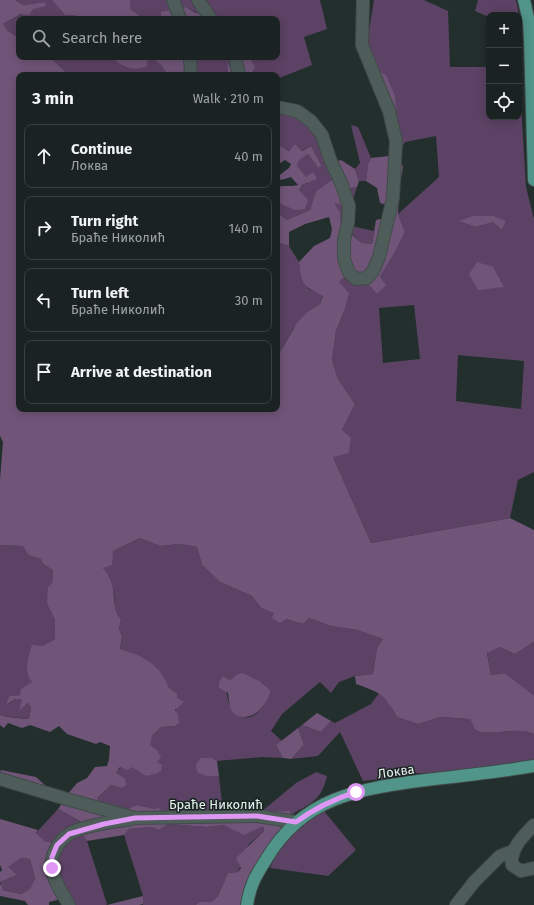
<!DOCTYPE html>
<html lang="en">
<head>
<meta charset="utf-8">
<style>
	:root { --surface:#1a2322; --page:#232b2a; --text:#f1f3f6; --muted:#9fa4a5; --line:#384040 }
	body { margin:0; font-family:"Fira Sans",sans-serif; background:var(--page); color:var(--text) }
	.controls { position:absolute; right:12px; top:12px; display:grid; overflow:hidden; border-radius:8px; box-shadow:0 2px 10px #0003 }
	.controls button { width:36px; height:36px; display:grid; place-items:center; padding:0; border:0; border-bottom:1px solid var(--line); background:var(--surface); color:var(--text); font:20px sans-serif }
	.stop { position:absolute; width:12px; height:12px; margin:-9px; border:3px solid #de98f3; border-radius:50%; background:#fff }
	.stop.end { background:#de98f3; border-color:#fff; box-shadow:0 1px 4px #0008 }
	.list { margin:0; padding:0; list-style:none }
	h2 { display:flex; justify-content:space-between; align-items:center; height:52px; margin:0; padding:0 16px; font-size:17px }
	h2 small { font-size:13px; font-weight:400; color:var(--muted) }
	.list li { display:grid; grid-template-columns:26px 1fr auto; gap:12px; align-items:center; box-sizing:border-box; height:64px; margin:0 8px 8px; padding:0 8px; border:1px solid var(--line); border-radius:8px }
	.list b { display:block; font-size:15px; white-space:nowrap }
	.list p { margin:0; font-size:13px; white-space:nowrap; color:var(--muted) }
	.list em { font-size:13px; font-style:normal; color:var(--muted) }
	.icon { flex:none; width:22px; height:22px; fill:none; stroke:currentColor; stroke-width:2; stroke-linecap:round; stroke-linejoin:round }
	.map { position:relative; flex:none; width:534px; height:905px; overflow:hidden }
	.search { position:absolute; background:var(--surface); box-shadow:0 2px 10px #0003; left:16px; top:16px; width:264px; height:44px; display:flex; align-items:center; gap:10px; box-sizing:border-box; padding:0 14px; border-radius:8px; color:var(--muted); font-size:15px }
	.panel { position:absolute; background:var(--surface); box-shadow:0 2px 10px #0003; left:16px; top:72px; width:264px; height:340px; border-radius:8px }
	.map>svg:first-child { display:block }
	.green { fill:#5c4264; fill-rule:evenodd }
	.forest { fill:#705578 }
	.lines { fill:none; stroke-linecap:round; stroke-linejoin:round }
	.minor-casing { stroke:#414b49; stroke-width:14 }
	.major-casing { stroke:#414b49; stroke-width:14 }
	.minor { stroke:#4f5d5a; stroke-width:12 }
	.major { stroke:#51948a; stroke-width:12 }
	.route { stroke:#de98f3; stroke-width:5 }
	.labels { text-anchor:middle; stroke-width:3; stroke-linejoin:round; paint-order:stroke }
	.street-label { font-size:13px; fill:#e7efed; stroke:#192623 }
</style>
</head>
<body>
<div class="map">
<svg width="534" height="905" viewBox="0 0 534 905">
	<rect width="100%" height="100%" fill="#232f2d"/>
	<g class="green">
		<path d="M 15,0 L 52,0 L 65,15 L 75,15 L 78,19 L 19,19 L 19,38 L 8,31 L 3,24 L 45,2 L 23,5 Z"/>
		<path d="M 130,0 L 195,0 L 209,19 L 186,7 L 161,16 L 169,19 L 145,19 L 130,9 Z"/>
		<path d="M 201,0 L 320,0 L 327,29 L 304,37 L 312,65 L 277,79 L 277,75 L 251,75 L 255,67 L 236,72 L 230,67 L 228,62 L 228,71 L 232,75 L 191,75 L 195,57 L 277,57 L 277,19 L 215,19 Z"/>
		<path d="M 374,0 L 424,0 L 448,11 L 450,67 L 489,67 L 489,117 L 519,117 L 519,67 L 522,67 L 522,122 L 526,187 L 534,219 L 534,472 L 518,480 L 510,518 L 371,543 L 333,457 L 342,430 L 355,404 L 338,379 L 332,360 L 336,331 L 344,311 L 338,282 L 343,278 L 369,285 L 378,294 L 380,277 L 395,252 L 405,232 L 398,214 L 439,177 L 436,136 L 405,142 L 398,155 L 378,71 L 367,43 ZM 460,221 L 506,221 L 502,230 L 493,222 L 476,227 ZM 414,305 L 420,359 L 383,363 L 379,308 ZM 458,355 L 524,361 L 521,409 L 456,401 Z"/>
		<path d="M 478,0 L 516,0 L 522,31 L 519,30 L 519,15 L 489,15 L 489,17 L 475,11 Z"/>
		<path d="M 49,57 L 111,57 L 116,61 L 147,61 L 153,59 L 161,65 L 168,75 L 69,75 L 51,58 Z"/>
		<path d="M 277,104 L 323,131 L 333,179 L 316,191 L 310,210 L 287,220 L 277,213 L 277,202 L 279,204 L 299,190 L 302,185 L 308,183 L 306,177 L 297,165 L 298,160 L 308,154 L 318,168 L 322,166 L 311,146 C 298,153 293,154 281,146 L 277,148 Z"/>
		<path d="M 351,125 L 358,127 L 371,158 L 368,164 L 366,181 L 359,181 L 355,169 L 360,163 Z"/>
		<path d="M 357,187 L 353,199 L 351,226 L 374,231 L 372,244 L 362,243 L 341,224 L 340,212 L 333,202 L 345,205 L 353,200 L 347,189 Z"/>
		<path d="M 277,242 L 289,246 L 299,262 L 302,281 L 309,289 L 323,295 L 320,304 L 307,312 L 293,329 L 277,357 Z"/>
		<path d="M 140,538 L 160,546 L 180,544 L 197,547 L 202,565 L 220,582 L 252,596 L 261,608 L 275,613 L 286,619 L 303,624 L 309,618 L 331,626 L 357,630 L 383,639 L 377,648 L 373,674 L 355,676 L 339,682 L 331,693 L 320,682 L 282,714 L 271,731 L 282,741 L 276,745 L 283,758 L 262,757 L 217,761 L 212,758 L 206,776 L 219,776 L 223,812 L 163,814 L 155,809 L 137,805 L 120,812 L 100,802 L 97,798 L 111,785 L 122,788 L 116,773 L 121,767 L 132,766 L 157,762 L 157,750 L 149,745 L 152,736 L 161,727 L 175,726 L 177,693 C 170,689 166,685 164,677 L 130,652 L 120,649 L 122,636 L 119,629 L 121,620 C 111,607 117,602 113,589 C 111,582 106,575 103,568 L 113,551 ZM 236,675 L 271,691 C 268,700 260,714 250,717 C 248,718 243,717 240,717 L 229,704 L 223,676 L 230,680 Z"/>
		<path d="M 0,545 L 23,546 L 28,555 L 41,559 L 43,564 L 53,570 L 52,583 L 47,604 L 55,620 L 55,639 L 42,646 L 32,682 L 21,695 L 9,696 L 7,705 L 15,699 L 23,699 L 20,710 L 28,703 L 31,708 L 29,719 C 19,717 9,718 0,715 Z"/>
		<path d="M 534,642 L 534,696 L 533,697 L 505,673 L 491,675 L 487,652 L 500,647 L 515,654 Z"/>
		<path d="M 379,693 L 389,703 L 397,717 L 418,724 L 441,717 L 470,719 L 475,730 C 494,738 516,725 534,734 L 534,762 L 447,773 L 405,773 L 404,767 L 377,776 L 380,779 L 363,781 L 340,732 L 318,756 L 291,759 L 304,745 L 298,728 L 302,725 L 321,732 L 331,721 L 335,723 L 371,704 Z"/>
		<path d="M 316,772 L 327,776 C 321,801 312,802 291,815 L 290,811 L 261,812 L 296,783 Z"/>
		<path d="M 58,809 L 80,821 L 76,827 L 87,841 L 107,904 L 106,905 L 69,905 L 46,842 L 36,833 Z"/>
		<path d="M 324,811 L 356,850 L 328,876 L 270,868 C 281,842 300,826 324,811 Z"/>
		<path d="M 168,824 L 207,827 L 224,825 L 232,828 L 263,826 L 264,831 L 249,844 L 238,872 L 228,873 L 218,896 L 211,902 L 200,902 L 195,905 L 143,905 L 143,896 L 124,835 L 129,829 L 151,827 L 159,830 Z"/>
		<path d="M 21,858 L 30,859 L 35,878 L 30,889 L 21,894 L 2,890 L 2,886 L 0,882 L 17,875 L 7,867 Z"/>
	</g>
	<g class="forest">
		<path d="M 0,0 L 15,0 L 23,5 L 45,2 L 46,6 L 33,9 L 29,15 L 21,14 L 3,24 L 8,31 L 19,38 L 19,57 L 51,58 L 69,75 L 19,75 L 19,409 L 277,409 L 277,357 L 297,323 L 307,312 L 320,304 L 323,296 C 301,284 302,286 299,262 L 314,246 L 330,238 L 332,229 L 329,217 L 305,224 L 289,232 L 289,246 L 277,242 L 277,213 L 287,220 L 310,210 L 316,191 L 333,179 L 329,164 L 341,160 L 355,169 L 359,181 L 357,187 L 347,189 L 353,199 L 345,205 L 334,203 L 340,212 L 341,224 L 351,226 L 351,234 L 362,243 L 372,244 L 376,220 L 385,218 L 387,205 L 380,203 L 377,188 L 366,181 L 368,164 L 371,158 L 398,155 L 378,71 L 386,75 L 395,96 L 398,155 L 403,167 L 400,185 L 398,214 L 405,232 L 395,252 L 380,277 L 386,285 L 377,294 L 369,285 L 343,278 L 339,282 L 349,293 L 344,311 L 336,331 L 332,360 L 338,379 L 355,404 L 342,430 L 351,438 L 349,453 L 333,457 L 371,543 L 510,518 L 534,530 L 534,642 L 515,654 L 500,647 L 487,653 L 491,675 L 505,673 L 534,696 L 534,734 C 516,725 494,738 475,730 L 470,719 L 441,717 L 418,724 L 397,717 C 384,694 381,693 356,684 L 355,676 L 373,674 L 377,648 L 383,639 L 357,630 L 331,626 L 309,618 L 303,624 L 286,619 L 280,623 L 272,618 L 274,613 L 261,608 L 252,596 L 220,582 L 202,565 L 197,547 L 180,544 L 160,546 L 140,538 L 113,551 L 112,565 L 103,568 C 108,575 112,581 113,589 C 115,601 113,610 121,620 L 119,629 L 122,636 L 120,649 C 135,653 155,662 163,676 C 169,685 166,687 177,693 L 177,698 L 184,702 L 175,710 L 178,715 L 179,723 L 175,726 L 161,727 L 152,736 L 150,745 L 157,750 L 161,757 L 157,762 L 162,765 L 161,771 L 156,774 L 146,776 L 132,767 L 128,770 L 120,767 L 116,773 L 125,779 L 126,785 L 122,788 L 111,785 L 97,798 L 100,802 L 120,812 L 137,805 L 155,809 L 158,807 L 164,814 L 290,811 L 291,815 L 250,876 L 242,905 L 195,905 L 200,902 L 211,902 L 218,896 L 228,873 L 238,872 L 241,868 L 236,858 L 264,831 L 263,826 L 244,835 L 224,825 L 207,827 L 168,824 L 159,830 L 151,827 L 129,829 L 124,835 L 87,841 L 76,827 L 80,821 L 58,809 L 63,802 L 0,782 L 0,772 L 1,770 L 36,777 L 47,787 L 67,795 L 77,783 L 87,778 L 95,767 L 107,766 L 109,759 L 110,746 L 100,742 L 96,744 L 67,734 L 59,726 L 50,732 L 30,725 L 22,728 L 8,723 L 4,728 L 0,725 L 0,715 C 9,718 20,718 29,719 L 31,708 L 28,703 L 19,711 L 22,699 L 15,699 L 6,705 L 9,696 L 20,695 L 21,689 L 32,682 C 23,670 28,658 32,645 L 42,646 L 55,639 L 55,620 L 47,604 L 48,587 L 52,583 L 53,570 L 43,564 L 41,559 L 28,555 L 23,546 L 0,545 L 0,480 L 3,442 L 0,436 Z"/>
		<path d="M 52,0 L 130,0 L 130,9 L 145,19 L 78,19 L 75,15 L 65,15 Z"/>
		<path d="M 186,7 L 196,13 L 201,12 L 208,19 L 189,19 L 186,16 L 185,19 L 169,19 L 161,16 L 161,12 Z"/>
		<path d="M 111,57 L 194,57 L 188,75 L 168,75 L 161,65 L 153,59 L 147,61 L 147,66 C 132,72 123,67 111,57 Z"/>
		<path d="M 245,57 L 251,60 L 255,67 L 251,75 L 232,75 L 228,72 L 227,60 L 230,67 L 236,72 L 239,59 Z"/>
		<path d="M 295,144 L 302,151 L 311,146 L 322,166 L 318,168 L 308,154 L 299,160 L 297,165 L 306,177 L 313,172 L 317,179 L 302,185 L 299,190 L 308,200 L 305,209 L 295,210 L 277,202 L 277,187 C 282,185 291,187 298,185 L 291,177 L 281,180 L 277,177 L 289,168 L 291,164 L 285,160 L 277,165 L 277,148 L 281,146 L 289,151 Z"/>
		<path d="M 473,216 L 493,216 L 506,221 L 502,230 L 493,222 L 476,227 L 459,221 Z"/>
		<path d="M 477,262 L 493,267 L 504,287 L 478,290 L 469,274 Z"/>
		<path d="M 242,673 L 259,681 L 271,691 C 267,704 257,717 243,717 C 239,717 235,715 232,711 C 229,706 229,699 228,693 L 219,688 L 219,682 L 223,676 L 230,680 L 236,675 Z"/>
		<path d="M 317,713 L 331,721 L 321,732 L 302,725 Z"/>
		<path d="M 298,728 L 304,745 L 291,759 L 283,758 L 276,745 Z"/>
		<path d="M 201,758 L 212,758 L 217,761 L 219,776 L 206,776 L 197,772 L 196,764 Z"/>
		<path d="M 404,767 L 405,773 L 380,779 L 377,776 L 392,769 Z"/>
		<path d="M 0,819 L 38,830 L 36,833 L 46,842 L 54,843 L 61,899 L 49,902 L 49,905 L 28,905 L 25,901 L 0,896 L 0,884 L 2,886 L 2,890 L 21,894 L 30,889 L 35,878 L 30,859 L 21,858 L 8,867 L 17,875 L 0,882 L 0,872 L 2,870 L 0,865 Z"/>
		<path d="M 143,896 L 143,904 L 139,905 L 107,905 Z"/>
	</g>
	<g class="lines">
		<g class="minor-casing">
			<g id="minor">
				<path d="M 173,0 L 180,19"/>
				<path d="M 198,0 L 211,19"/>
				<path d="M 190,57 L 191,75"/>
				<path d="M 235,57 L 239,75"/>
				<path d="M 277,107 L 297,111 L 311,121 L 322,135 L 330,159 L 342,185 L 349,206 L 348,223 L 344,240 L 344,259 L 349,273 L 356,279 L 367,278 L 373,271 L 379,257 L 393,198 L 396,141 L 389,111 L 362,45 L 363,0"/>
				<path d="M 0,779 L 70,800 L 135,818 L 257,816 L 296,822"/>
				<path d="M 534,825 C 523,836 510,849 512,865 L 521,871 L 534,868"/>
				<path d="M 69,905 C 63,894 53,881 52,868 C 50,856 58,841 69,834 C 81,826 117,821 132,819"/>
				<path d="M 456,905 L 474,882 L 500,856 L 513,851"/>
			</g>
		</g>
		<g class="major-casing">
			<g id="major">
				<path d="M 524,0 L 529,22 L 530,41 L 534,180"/>
				<path d="M 247,905 C 250,885 256,875 267,858 C 304,796 360,789 426,780 C 462,776 498,772 534,766"/>
			</g>
		</g>
		<use href="#minor" class="minor"/>
		<use href="#major" class="major"/>
	</g>
	<g class="lines">
		<path class="route" d="M 52,868 L 52,857 L 57,845 L 69,834 L 104,824 L 135,818 L 188,817 L 257,816 L 296,822 C 315,808 334,799 356,792"/>
	</g>
	<g class="labels">
		<g class="street-label">
			<text transform="translate(396 771) rotate(-8)" y="5">Локва</text>
			<text x="216" y="809">Браће Николић</text>
		</g>
	</g>
</svg>
<div class="controls">
<button>+</button>
<button>−</button>
<button><svg class="icon" aria-label="locate" viewBox="0 0 24 24"><circle cx="12" cy="12" r="6"/><path d="M12 2v4M12 18v4M2 12h4M18 12h4"/></svg></button>
</div>
<div class="stop" style="left:356px;top:792px"></div>
<div class="stop end" style="left:52px;top:868px"></div>
<div class="search"><svg class="icon" aria-label="search" viewBox="0 0 24 24"><circle cx="10" cy="10" r="6"/><path d="M15 15l6 6"/></svg>Search here</div>
<section class="panel">
<h2>3 min<small>Walk · 210 m</small></h2>
<ul class="list">
<li><svg class="icon" aria-label="ahead" viewBox="0 0 24 24"><path d="M12 20V5M6 11l6-6 6 6"/></svg><div><b>Continue</b><p>Локва</p></div><em>40 m</em></li>
<li><svg class="icon" aria-label="right" viewBox="0 0 24 24"><path d="M7 20v-9h11M14 6l5 5-5 5"/></svg><div><b>Turn right</b><p>Браће Николић</p></div><em>140 m</em></li>
<li><svg class="icon" aria-label="left" viewBox="0 0 24 24"><path d="M17 20v-9H6M10 6l-5 5 5 5"/></svg><div><b>Turn left</b><p>Браће Николић</p></div><em>30 m</em></li>
<li><svg class="icon" aria-label="arrive" viewBox="0 0 24 24"><path d="M6 21V4h12l-3 4 3 4H6"/></svg><div><b>Arrive at destination</b></div></li>
</ul>
</section>
</div>
</body>
</html>
